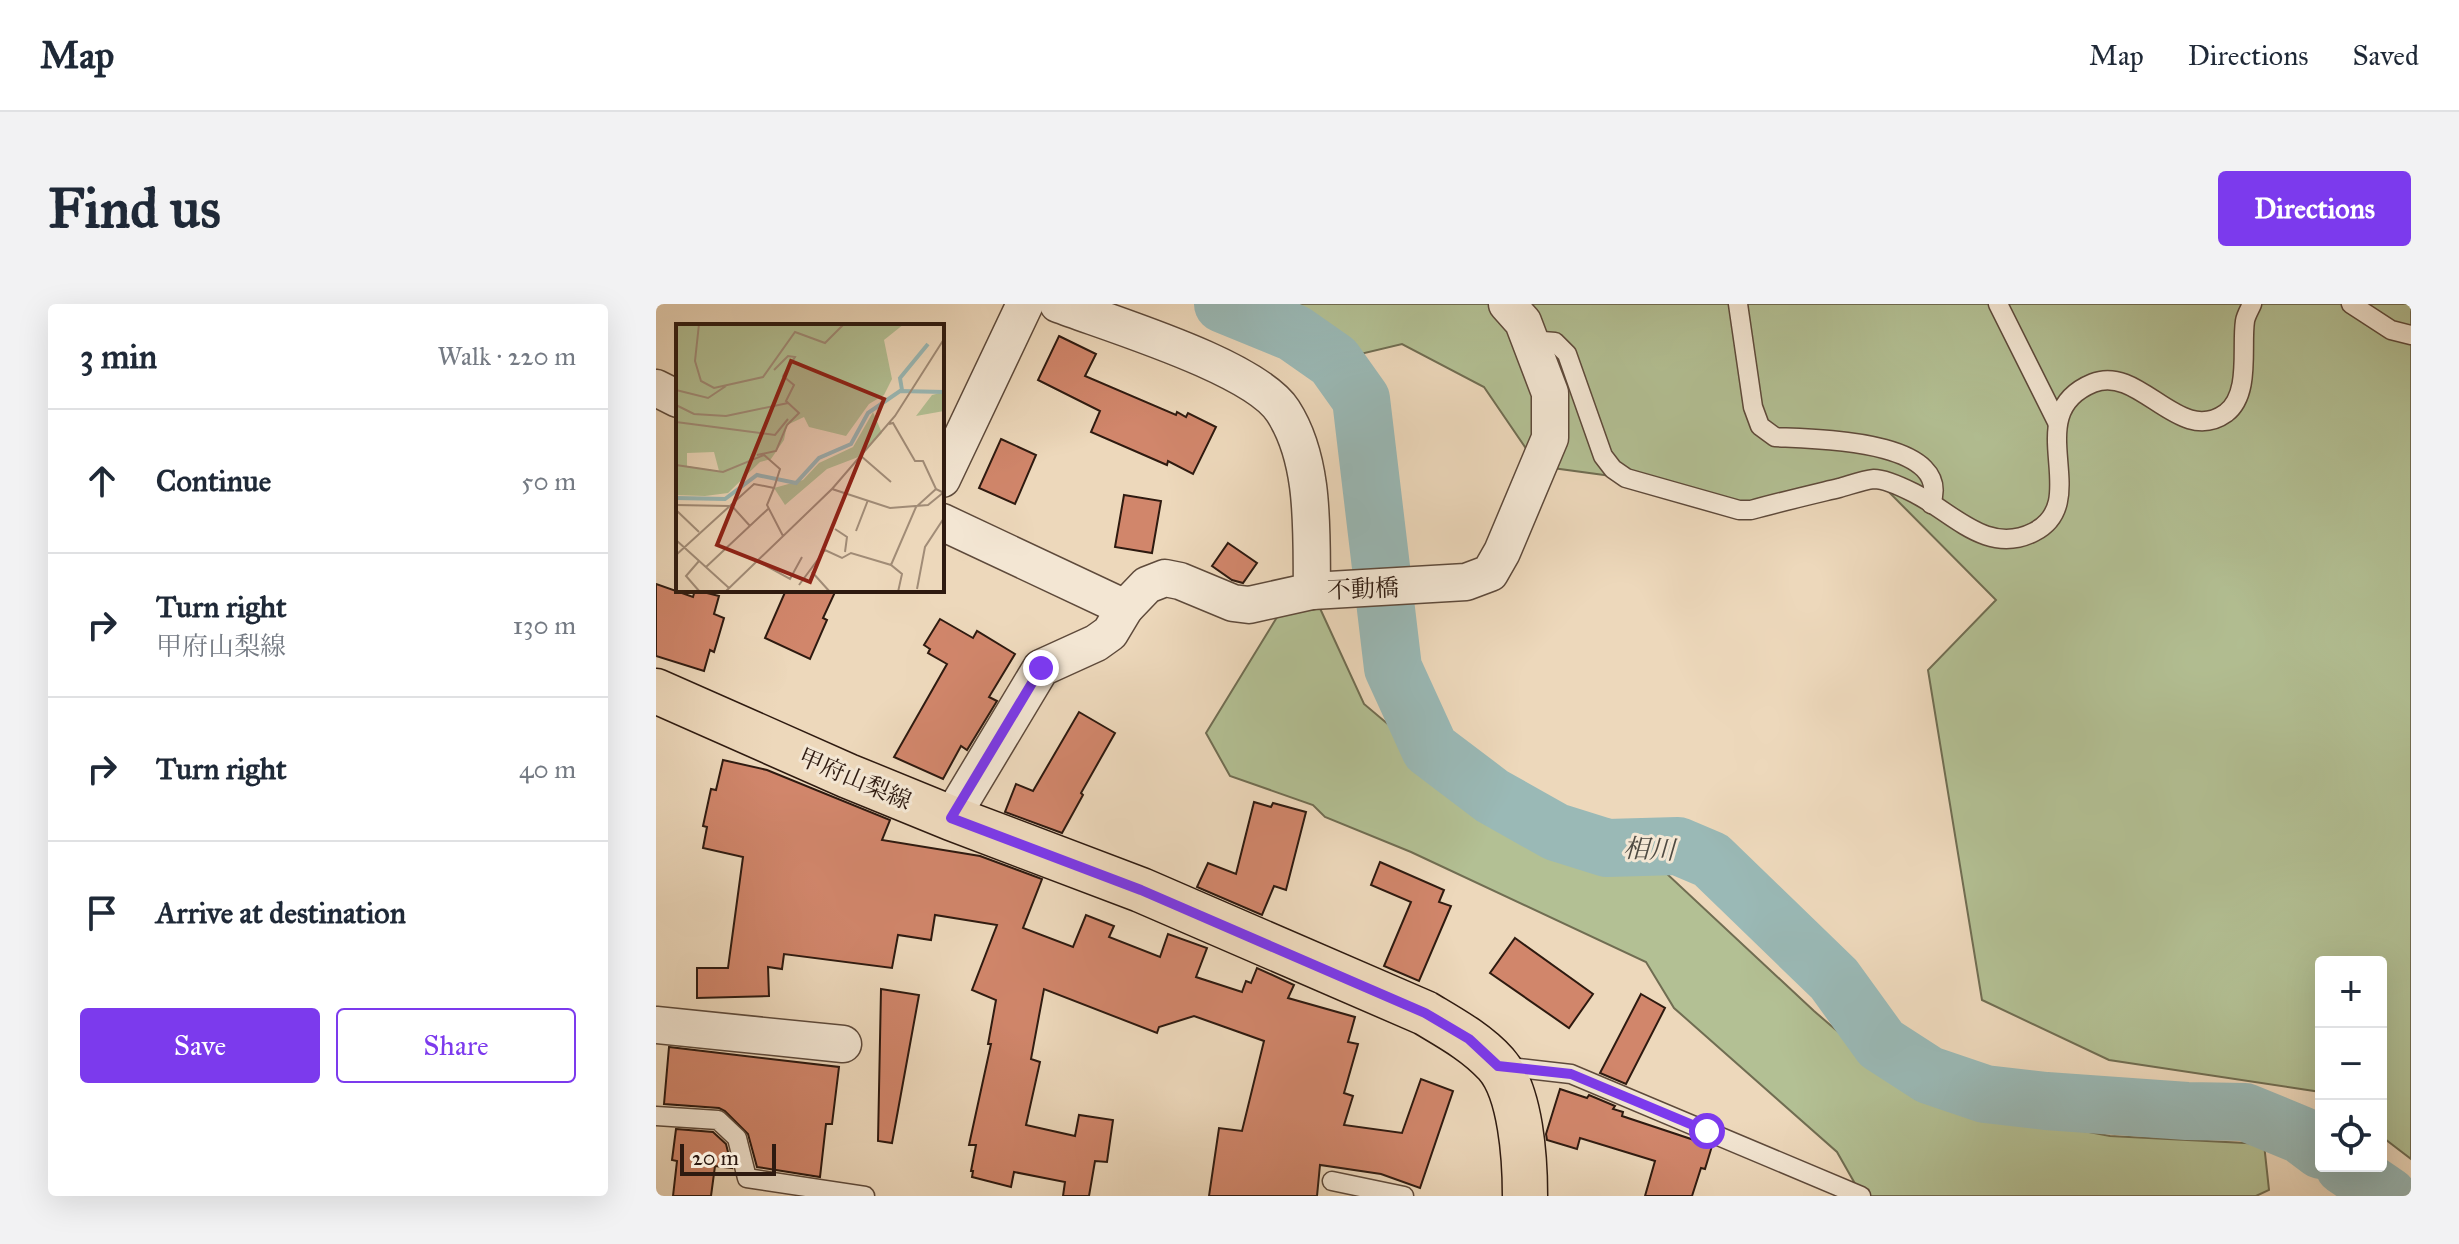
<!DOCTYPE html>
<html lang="en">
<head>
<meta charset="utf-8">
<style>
	:root { --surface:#fff; --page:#f2f2f3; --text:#1f2937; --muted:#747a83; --line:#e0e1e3; --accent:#7c3aed }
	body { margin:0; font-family:"IM FELL Great Primer","Noto Serif JP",serif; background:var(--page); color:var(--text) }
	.controls { position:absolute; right:24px; bottom:24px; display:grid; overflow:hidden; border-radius:8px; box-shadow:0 8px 32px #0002 }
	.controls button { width:72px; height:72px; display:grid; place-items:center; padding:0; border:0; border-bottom:2px solid var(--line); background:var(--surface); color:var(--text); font:40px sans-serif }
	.scale { position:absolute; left:24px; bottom:20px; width:96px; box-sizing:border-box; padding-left:8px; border:4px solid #2e1a10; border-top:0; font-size:22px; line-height:28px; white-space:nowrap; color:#2e1a10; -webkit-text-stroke:6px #f3e6d3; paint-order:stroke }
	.stop { position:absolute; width:24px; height:24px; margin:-18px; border:6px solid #7c3aed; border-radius:50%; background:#fff }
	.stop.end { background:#7c3aed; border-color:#fff; box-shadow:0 2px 8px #0008 }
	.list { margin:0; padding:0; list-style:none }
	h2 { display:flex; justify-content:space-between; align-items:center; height:104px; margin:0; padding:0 32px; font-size:34px }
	h2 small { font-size:26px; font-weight:400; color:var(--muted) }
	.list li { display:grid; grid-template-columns:52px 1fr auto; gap:24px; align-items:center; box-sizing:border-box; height:144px; padding:0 32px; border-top:2px solid var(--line) }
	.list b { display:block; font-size:30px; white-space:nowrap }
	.list p { margin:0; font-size:26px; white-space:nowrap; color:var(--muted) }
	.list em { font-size:26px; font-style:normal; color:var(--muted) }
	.actions { display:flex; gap:16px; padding:24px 32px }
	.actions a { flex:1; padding:18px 0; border:2px solid var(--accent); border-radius:8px; text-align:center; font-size:28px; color:var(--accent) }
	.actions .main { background:var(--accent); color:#fff }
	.icon { flex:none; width:44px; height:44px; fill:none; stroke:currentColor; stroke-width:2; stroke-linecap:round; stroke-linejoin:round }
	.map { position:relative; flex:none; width:1755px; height:892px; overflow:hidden; border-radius:8px }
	header { display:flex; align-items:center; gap:48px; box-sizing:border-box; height:112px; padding:0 40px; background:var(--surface); border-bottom:2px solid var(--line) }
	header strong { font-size:38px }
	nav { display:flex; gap:44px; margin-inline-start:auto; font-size:28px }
	.intro { display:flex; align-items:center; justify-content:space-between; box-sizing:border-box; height:192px; padding:0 48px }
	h1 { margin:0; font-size:56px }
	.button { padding:20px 36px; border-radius:8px; background:var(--accent); color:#fff; font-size:28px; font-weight:700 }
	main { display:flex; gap:48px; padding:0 48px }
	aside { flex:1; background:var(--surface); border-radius:8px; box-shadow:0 8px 32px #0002 }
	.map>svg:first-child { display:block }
	.green { fill:#b3c094; stroke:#706d52; stroke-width:2 }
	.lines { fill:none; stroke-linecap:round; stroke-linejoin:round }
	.river { stroke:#9ab9b6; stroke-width:58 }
	.building { fill:#d1866b; stroke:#2e1a10; stroke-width:2 }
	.lane-casing { stroke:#5e4a3b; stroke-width:21 }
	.street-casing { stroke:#5e4a3b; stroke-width:39 }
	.primary-casing { stroke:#2e1a10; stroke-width:47 }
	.lane { stroke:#f3e6d3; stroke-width:18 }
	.street { stroke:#f3e6d3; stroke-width:36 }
	.primary { stroke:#edd8bb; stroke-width:44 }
	.route { stroke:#7c3aed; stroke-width:10 }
	.labels { text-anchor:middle; stroke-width:6; stroke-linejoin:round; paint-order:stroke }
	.street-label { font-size:24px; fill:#2e1a10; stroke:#f3e6d3 }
	.water-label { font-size:26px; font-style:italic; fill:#4e4a42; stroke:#f3e6d3 }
	.inset-river { fill:none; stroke:#9ab9b6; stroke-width:4 }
	.inset-road { fill:none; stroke:#a18c77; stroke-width:2 }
	.view { fill:#8f2418; fill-opacity:0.15; stroke:#8f2418; stroke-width:4 }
	.inset-edge { fill:none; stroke:#2e1a10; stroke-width:4 }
</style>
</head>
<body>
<header>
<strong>Map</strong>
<nav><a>Map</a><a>Directions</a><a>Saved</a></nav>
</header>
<div class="intro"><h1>Find us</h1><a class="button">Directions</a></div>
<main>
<aside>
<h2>3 min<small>Walk · 220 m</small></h2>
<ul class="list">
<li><svg class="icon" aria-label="ahead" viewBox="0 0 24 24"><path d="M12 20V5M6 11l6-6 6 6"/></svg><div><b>Continue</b></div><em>50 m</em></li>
<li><svg class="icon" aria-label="right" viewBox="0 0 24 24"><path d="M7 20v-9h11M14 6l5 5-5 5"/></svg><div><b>Turn right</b><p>甲府山梨線</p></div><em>130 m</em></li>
<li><svg class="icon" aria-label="right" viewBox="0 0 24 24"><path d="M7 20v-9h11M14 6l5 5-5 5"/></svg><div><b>Turn right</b></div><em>40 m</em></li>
<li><svg class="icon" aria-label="arrive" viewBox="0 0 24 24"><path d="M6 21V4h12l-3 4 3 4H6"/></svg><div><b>Arrive at destination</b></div></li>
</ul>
<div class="actions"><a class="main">Save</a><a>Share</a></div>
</aside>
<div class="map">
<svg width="1755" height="892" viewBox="0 0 1755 892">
	<rect width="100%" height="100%" fill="#edd8bb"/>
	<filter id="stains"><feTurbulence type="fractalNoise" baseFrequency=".0025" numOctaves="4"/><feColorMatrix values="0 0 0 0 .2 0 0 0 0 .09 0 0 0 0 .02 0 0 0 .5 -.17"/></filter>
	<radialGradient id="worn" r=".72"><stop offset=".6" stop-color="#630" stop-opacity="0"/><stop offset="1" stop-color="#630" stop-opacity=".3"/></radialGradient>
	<g class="green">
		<path d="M 604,0 L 1755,0 L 1755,855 L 1725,832 L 1725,658 L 1665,658 L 1665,788 L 1453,756 L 1326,696 L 1272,366 L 1340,296 L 1220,175 L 1095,206 L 970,174 L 882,162 L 828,83 L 746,40 L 692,53 Z"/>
		<path d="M 656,287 L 708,400 L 823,497 L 923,546 L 975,551 L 1009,568 L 1158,707 L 1260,795 L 1454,832 L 1608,840 L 1613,886 L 1600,892 L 1206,892 L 1181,848 L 1018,704 L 990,658 L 755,548 L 669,513 L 657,501 L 574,472 L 550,429 L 634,292 Z"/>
	</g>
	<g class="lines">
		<g class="river">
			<path d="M 567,0 L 638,29 L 678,57 L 705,95 L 737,364 L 774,445 L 836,492 L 900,528 L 951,544 L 1022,542 L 1055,556 L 1178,675 L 1225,740 L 1273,771 L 1329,790 L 1390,797 L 1531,807 L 1589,808 L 1645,831 L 1665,846"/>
			<path d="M 1688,862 L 1732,892"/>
		</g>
	</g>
	<g class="building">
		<path d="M 403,32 L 440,50 L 429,72 L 520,111 L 521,108 L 530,113 L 532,109 L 560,123 L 537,170 L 512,157 L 511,161 L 435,128 L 444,107 L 382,76 Z"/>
		<path d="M 345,135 L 380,151 L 359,200 L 323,184 Z"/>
		<path d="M 468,191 L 505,197 L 496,249 L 459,243 Z"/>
		<path d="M 572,239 L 601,259 L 587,279 L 576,276 L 556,262 Z"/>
		<path d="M 0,280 L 37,293 L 39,286 L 63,292 L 58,310 L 68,314 L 58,348 L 54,346 L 48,367 L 0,352 Z"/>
		<path d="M 130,286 L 180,286 L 167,314 L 171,316 L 154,355 L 109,334 Z"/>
		<path d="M 284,315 L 317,334 L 321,327 L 359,350 L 333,393 L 341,397 L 311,446 L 305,442 L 287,475 L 238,453 L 291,360 L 272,349 L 274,345 L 268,341 Z"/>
		<path d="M 423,408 L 459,429 L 425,489 L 427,491 L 406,529 L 349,508 L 360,480 L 377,487 Z"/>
		<path d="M 67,456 L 111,466 L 234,516 L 226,536 L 324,552 L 386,575 L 367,624 L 417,643 L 430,611 L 458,622 L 453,633 L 504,653 L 512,630 L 551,644 L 540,673 L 586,688 L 590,677 L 595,679 L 601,664 L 638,681 L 632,694 L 699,713 L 692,738 L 702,740 L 688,789 L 697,792 L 688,821 L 746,829 L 765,775 L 797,787 L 764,884 L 725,870 L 664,861 L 661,892 L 553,892 L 563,824 L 586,827 L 608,737 L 538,712 L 503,723 L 501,729 L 388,685 L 375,755 L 384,758 L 370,821 L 419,832 L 423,811 L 457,816 L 451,858 L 439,857 L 433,892 L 407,892 L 409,878 L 358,868 L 355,883 L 316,873 L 317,867 L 315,867 L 320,841 L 313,841 L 335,740 L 332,740 L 340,696 L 316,686 L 341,621 L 279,611 L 275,636 L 242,631 L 236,664 L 128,650 L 126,665 L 112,663 L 113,692 L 41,694 L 41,664 L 72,664 L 87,553 L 47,544 L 51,523 L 47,522 L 55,485 L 60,486 Z"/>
		<path d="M 598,498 L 615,503 L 617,499 L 650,508 L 630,586 L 618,582 L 606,611 L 541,583 L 552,559 L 580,570 Z"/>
		<path d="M 724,558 L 788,586 L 783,598 L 795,602 L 763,677 L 728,662 L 755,598 L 715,581 Z"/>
		<path d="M 859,634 L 937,690 L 913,724 L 834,669 Z"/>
		<path d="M 225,685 L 263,691 L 236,839 L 222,837 Z"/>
		<path d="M 985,690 L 1009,704 L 970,780 L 944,769 Z"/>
		<path d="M 13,743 L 183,763 L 176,820 L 170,820 L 164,873 L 101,863 L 92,830 L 69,807 L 63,804 L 8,800 Z"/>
		<path d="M 904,785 L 931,794 L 933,791 L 959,802 L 957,805 L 967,808 L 966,812 L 1056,842 L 1049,865 L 1045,864 L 1036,892 L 989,892 L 999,857 L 924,834 L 921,845 L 891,836 L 890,830 Z"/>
		<path d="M 20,825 L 57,828 L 70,840 L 76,864 L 59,862 L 55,892 L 17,892 L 21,857 L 16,856 Z"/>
	</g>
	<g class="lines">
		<g class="lane-casing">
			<g id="lane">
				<path d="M 1082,0 L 1097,103 L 1104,122 L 1119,133 C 1157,135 1298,135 1275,200"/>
				<path d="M 1342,0 L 1401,118"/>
				<path d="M 1695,0 L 1735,26 L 1755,31"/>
				<path d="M 874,36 L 899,38 L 911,50 L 947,152 L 957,165 L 970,174 L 1083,206 L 1095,206 C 1124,198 1154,191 1183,184 C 1194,181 1207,176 1218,175 C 1229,175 1248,184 1258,189 C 1296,208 1331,252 1378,228 C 1439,197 1361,110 1437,79 C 1484,60 1523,143 1570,109 C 1595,90 1585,43 1589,17 C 1590,11 1594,5 1596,0"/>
				<path d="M 845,762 L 915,770 L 1205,892"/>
				<path d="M 0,812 L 62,816 L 81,834 L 91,874 L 209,892"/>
				<path d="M 676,877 L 748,892"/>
			</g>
		</g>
		<g class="street-casing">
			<g id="street">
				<path d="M 0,84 L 22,95"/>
				<path d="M 286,175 L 369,0"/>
				<path d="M 286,218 L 469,304"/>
				<path d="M 656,287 L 810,278 L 834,269 L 846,248 L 894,134 L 894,89 L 867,18 L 851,0"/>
				<path d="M 295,514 L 385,364 L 440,339 L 454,329 L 469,304 L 491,281 L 509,274 L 524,277 L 577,299 L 593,301 L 656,287 C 655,229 660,158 627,107 C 599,63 455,20 402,0"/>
				<path d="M 0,721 L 187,740"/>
			</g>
		</g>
		<g class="primary-casing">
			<path id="primary" d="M 0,387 L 192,472 L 295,514 L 485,586 L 769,709 C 794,724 820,738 840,760 C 865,788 869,855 869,892"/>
		</g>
		<use href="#lane" class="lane"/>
		<use href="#street" class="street"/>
		<use href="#primary" class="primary"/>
	</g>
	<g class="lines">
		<path class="route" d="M 385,364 L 295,514 L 485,586 L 769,709 L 813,735 L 842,762 L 915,770 L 1051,827"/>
	</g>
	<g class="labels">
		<g class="street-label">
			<text transform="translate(707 285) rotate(-2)" y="8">不動橋</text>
			<text transform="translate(199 475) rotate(23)" y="8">甲府山梨線</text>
		</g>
		<g class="water-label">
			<text transform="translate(993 545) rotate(2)" y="9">相川</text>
		</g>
	</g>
	<g transform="translate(20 20)">
		<rect width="268" height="268" fill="#edd8bb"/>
		<path d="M 0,0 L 228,0 L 208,16 L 216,55 L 208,71 L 193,80 L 170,112 L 133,103 L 128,93 L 111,101 L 108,116 L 95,135 L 84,138 L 52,169 L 29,172 L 0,171 ZM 38,128 L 43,147 L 11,142 L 11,129 ZM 268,68 L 268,87 L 240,92 L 256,71 ZM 197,88 L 206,109 L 185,132 L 151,145 L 109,181 L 98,164 L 127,156 L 143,139 L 177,123 Z" fill="#b3c094" fill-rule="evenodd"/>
		<path class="inset-river" d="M 226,66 L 224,54 L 252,20M 0,174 L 49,175 L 81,151 L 120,159 L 143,134 L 175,120 L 192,89 L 224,67 L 268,68"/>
		<path class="inset-road" d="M 23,0 L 19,37 L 25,57 L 38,64 L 87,53 L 119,8 L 149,19 L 168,0M 0,66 L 32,74 L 50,62M 0,81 L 18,90 L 50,92 L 112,79M 0,98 L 99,111 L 112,95M 213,100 L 217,99 L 239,137 L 247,137 L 260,165M 81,131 L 100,127 L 111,101 L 123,89 L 110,77 L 118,61 L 107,52 L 119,33 L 112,32 L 98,46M 185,132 L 215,158M 0,141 L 47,148 L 88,131 L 104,145 L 98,164M 156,165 L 219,92 L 268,15M 0,181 L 53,182M 55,181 L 74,202M 0,186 L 23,208M 159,205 L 171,213 L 169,228M 180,207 L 192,176M 0,216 L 53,264M 0,231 L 78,160 L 98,164 L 91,181 L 107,212M 23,237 L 10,252 L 24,268M 81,237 L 114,255 L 126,233M 215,241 L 240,183 L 260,165 L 268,169M 30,243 L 92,185M 136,248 L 154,268M 123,261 L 149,226 L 166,234 L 175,229 L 215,241 L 226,250 L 222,268M 241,265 L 249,223 L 268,194M 49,268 L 156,165 L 214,184 L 252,181 L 268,168"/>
		<path class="view" d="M 115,37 L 208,75 L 134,258 L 41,221 Z"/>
		<rect width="268" height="268" class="inset-edge"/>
	</g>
	<rect width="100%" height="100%" filter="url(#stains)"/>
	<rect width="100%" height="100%" fill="url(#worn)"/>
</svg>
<div class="controls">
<button>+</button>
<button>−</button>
<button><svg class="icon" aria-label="locate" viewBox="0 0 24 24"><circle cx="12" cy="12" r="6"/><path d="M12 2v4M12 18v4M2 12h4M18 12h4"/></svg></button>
</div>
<div class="scale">20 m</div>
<div class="stop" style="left:1051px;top:827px"></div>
<div class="stop end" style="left:385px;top:364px"></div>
</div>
</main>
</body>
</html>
